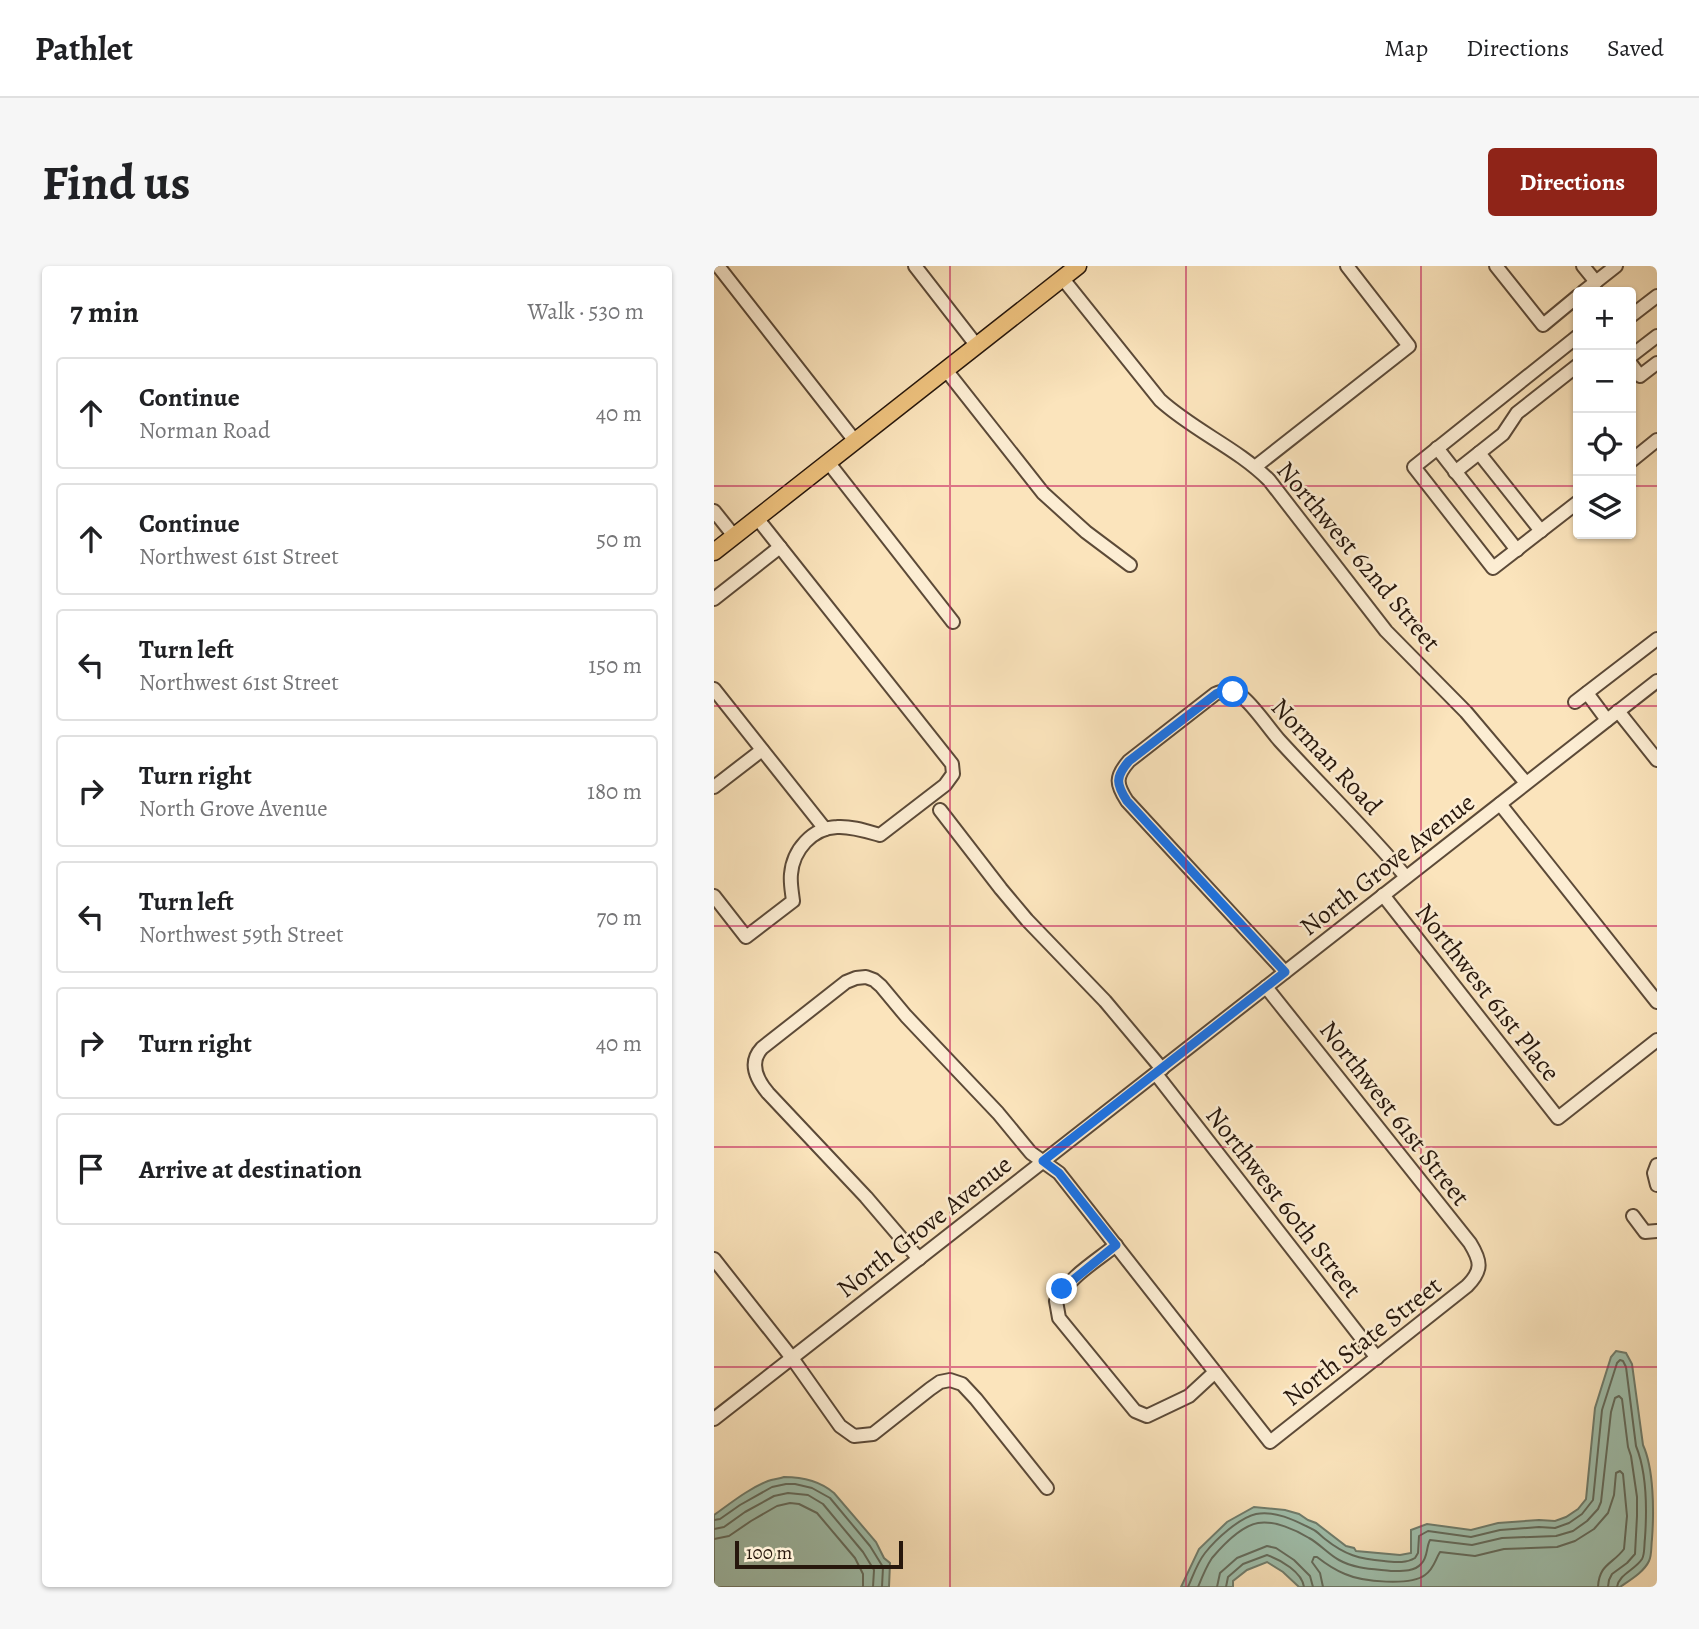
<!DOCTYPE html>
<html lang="en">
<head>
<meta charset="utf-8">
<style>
	:root { --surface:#fff; --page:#f6f6f6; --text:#202124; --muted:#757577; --line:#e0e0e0; --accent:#8f2418 }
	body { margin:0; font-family:Alegreya,serif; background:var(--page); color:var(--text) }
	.controls { position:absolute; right:21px; top:21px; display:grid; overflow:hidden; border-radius:7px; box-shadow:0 2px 5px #0004 }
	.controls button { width:63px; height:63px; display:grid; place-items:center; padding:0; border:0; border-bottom:2px solid var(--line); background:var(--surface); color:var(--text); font:35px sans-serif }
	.scale { position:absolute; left:21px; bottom:18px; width:168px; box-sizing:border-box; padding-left:7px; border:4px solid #27170c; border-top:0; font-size:19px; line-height:24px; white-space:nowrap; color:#27170c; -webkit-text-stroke:5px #fcedd3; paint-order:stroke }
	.stop { position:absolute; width:21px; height:21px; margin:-16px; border:5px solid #1a73e8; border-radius:50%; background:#fff }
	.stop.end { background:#1a73e8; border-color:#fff; box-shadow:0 2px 7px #0008 }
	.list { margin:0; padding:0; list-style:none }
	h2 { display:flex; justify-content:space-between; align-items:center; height:91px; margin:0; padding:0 28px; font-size:30px }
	h2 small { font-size:23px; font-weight:400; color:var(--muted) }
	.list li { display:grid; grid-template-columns:46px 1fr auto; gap:21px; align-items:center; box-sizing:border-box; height:112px; margin:0 14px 14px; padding:0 14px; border:2px solid var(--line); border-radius:7px }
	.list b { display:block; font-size:26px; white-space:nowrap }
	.list p { margin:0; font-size:23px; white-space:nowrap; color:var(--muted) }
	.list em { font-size:23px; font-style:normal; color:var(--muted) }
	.icon { flex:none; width:38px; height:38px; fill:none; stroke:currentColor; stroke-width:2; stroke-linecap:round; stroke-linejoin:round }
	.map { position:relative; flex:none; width:943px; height:1321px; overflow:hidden; border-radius:7px }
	header { display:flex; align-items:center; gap:42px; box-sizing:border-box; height:98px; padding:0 35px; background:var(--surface); border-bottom:2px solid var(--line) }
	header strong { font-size:33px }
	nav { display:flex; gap:38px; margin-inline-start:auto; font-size:24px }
	.intro { display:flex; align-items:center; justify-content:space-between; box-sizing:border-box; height:168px; padding:0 42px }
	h1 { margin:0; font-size:49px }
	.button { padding:18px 32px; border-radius:7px; background:var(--accent); color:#fff; font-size:24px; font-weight:700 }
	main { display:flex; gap:42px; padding:0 42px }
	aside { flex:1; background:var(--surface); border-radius:7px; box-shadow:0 2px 5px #0004 }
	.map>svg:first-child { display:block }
	.water { fill:#9fbfac; stroke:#6f7c6c; stroke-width:2 }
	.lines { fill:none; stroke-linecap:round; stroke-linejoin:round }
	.shore { stroke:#636b5c; stroke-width:2 }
	.minor-casing { stroke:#5c4a38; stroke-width:16 }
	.major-casing { stroke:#27170c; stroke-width:19 }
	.minor { stroke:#fcedd3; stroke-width:12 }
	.major { stroke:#eec27e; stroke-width:16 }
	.route { stroke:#1a73e8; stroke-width:9 }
	.grid { fill:none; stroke:#c2185b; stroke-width:2; stroke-opacity:0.55 }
	.labels { text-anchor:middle; stroke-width:5; stroke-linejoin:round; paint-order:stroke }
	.street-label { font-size:26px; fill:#27170c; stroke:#fcedd3 }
</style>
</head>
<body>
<header>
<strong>Pathlet</strong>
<nav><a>Map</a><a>Directions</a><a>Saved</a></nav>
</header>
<div class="intro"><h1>Find us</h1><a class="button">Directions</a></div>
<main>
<aside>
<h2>7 min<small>Walk · 530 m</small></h2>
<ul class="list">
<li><svg class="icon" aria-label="ahead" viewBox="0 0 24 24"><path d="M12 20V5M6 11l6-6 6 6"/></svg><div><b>Continue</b><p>Norman Road</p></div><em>40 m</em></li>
<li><svg class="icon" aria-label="ahead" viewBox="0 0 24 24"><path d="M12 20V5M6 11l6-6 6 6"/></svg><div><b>Continue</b><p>Northwest 61st Street</p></div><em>50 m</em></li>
<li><svg class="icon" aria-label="left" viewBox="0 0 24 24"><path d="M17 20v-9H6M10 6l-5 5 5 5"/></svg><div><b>Turn left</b><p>Northwest 61st Street</p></div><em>150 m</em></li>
<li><svg class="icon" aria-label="right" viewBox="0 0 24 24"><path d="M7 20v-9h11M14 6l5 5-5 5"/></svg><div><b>Turn right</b><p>North Grove Avenue</p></div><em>180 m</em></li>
<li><svg class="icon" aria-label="left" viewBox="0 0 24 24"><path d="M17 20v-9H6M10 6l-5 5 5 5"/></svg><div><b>Turn left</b><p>Northwest 59th Street</p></div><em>70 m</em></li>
<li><svg class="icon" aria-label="right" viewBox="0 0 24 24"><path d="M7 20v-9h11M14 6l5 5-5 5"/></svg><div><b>Turn right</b></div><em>40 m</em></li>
<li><svg class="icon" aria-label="arrive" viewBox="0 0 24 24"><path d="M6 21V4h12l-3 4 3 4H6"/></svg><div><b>Arrive at destination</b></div></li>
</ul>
</aside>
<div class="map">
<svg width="943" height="1321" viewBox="0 0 943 1321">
	<rect width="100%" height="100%" fill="#fbe4bc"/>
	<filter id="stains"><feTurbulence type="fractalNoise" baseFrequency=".00286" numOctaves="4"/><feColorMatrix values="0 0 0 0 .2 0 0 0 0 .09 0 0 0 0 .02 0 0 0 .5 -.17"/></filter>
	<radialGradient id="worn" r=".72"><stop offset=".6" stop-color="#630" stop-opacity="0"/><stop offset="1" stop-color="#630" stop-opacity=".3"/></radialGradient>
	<g class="water">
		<path d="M 902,1085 L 912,1087 L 918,1098 L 929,1179 C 940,1203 940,1246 938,1273 C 937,1280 938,1289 935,1295 C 930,1306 916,1314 906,1321 L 585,1321 L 569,1306 L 553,1296 L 533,1304 L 519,1315 L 519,1321 L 467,1321 L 485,1283 L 513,1256 L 540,1241 L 571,1244 L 585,1248 L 594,1254 L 602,1257 L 632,1280 L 640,1282 L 642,1285 L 686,1289 L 697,1287 L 697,1264 L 713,1258 L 757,1264 L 784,1257 L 825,1254 L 841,1255 L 852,1251 L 864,1243 L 872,1233 L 881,1142 L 897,1091 Z"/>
		<path d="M 70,1211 C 89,1211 106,1215 120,1227 L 162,1276 L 170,1292 L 176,1297 L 175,1321 L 0,1321 L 0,1249 C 17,1237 34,1223 54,1215 C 59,1213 65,1213 70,1211 Z"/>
	</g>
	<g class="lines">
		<g class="shore">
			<path d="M 0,1254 L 6,1253 L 26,1239 L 58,1221 L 72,1218 L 81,1218 L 98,1222 L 116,1232 L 156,1280 L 169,1301 L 168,1321"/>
			<path d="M 0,1263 L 10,1261 L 31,1246 L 60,1230 L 74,1227 L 94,1229 L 109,1238 L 149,1286 L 160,1304 L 159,1321"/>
			<path d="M 0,1273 L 15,1270 L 37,1255 L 63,1240 L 76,1237 L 85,1238 L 103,1247 L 141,1292 L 149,1308 L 149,1321"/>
			<path d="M 474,1321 C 479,1310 483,1297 491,1287 C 502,1273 525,1252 542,1248 C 561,1244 582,1255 598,1263 C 603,1265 607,1270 611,1273 C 631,1289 645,1293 670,1295 C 681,1296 691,1298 701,1292 L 704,1287 L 705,1270 L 714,1265 L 757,1271 L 786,1264 L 825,1261 L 841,1262 L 855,1257 L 868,1248 L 879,1234 L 888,1144 L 903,1097 L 906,1094 L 909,1095 L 912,1101 L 922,1180 C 933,1207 933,1243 931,1272 C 930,1279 931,1288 928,1293 C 921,1304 905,1308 903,1321"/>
			<path d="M 484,1321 C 488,1311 492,1301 498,1292 C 509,1279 527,1260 544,1257 C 560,1254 582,1264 595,1272 C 606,1278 614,1288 625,1294 C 641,1303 659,1303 677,1305 C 687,1305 700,1306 707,1298 C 714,1292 712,1281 716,1274 L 758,1279 L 788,1272 L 842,1270 L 859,1265 L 873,1255 L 884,1243 L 887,1236 L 897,1146 L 901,1132 L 905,1130 L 908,1133 L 914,1181 L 917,1190 L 923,1231 L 923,1250 L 921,1288 L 913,1297 L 898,1308 L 895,1314 L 894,1321"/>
			<path d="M 503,1321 L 506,1307 L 523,1292 L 553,1280 L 562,1282 L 580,1294 L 596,1310 L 599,1321"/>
			<path d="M 512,1321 L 514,1311 L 529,1298 L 553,1289 C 567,1294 588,1306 590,1321"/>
			<path d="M 609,1321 L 606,1307 L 598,1296 L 600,1291 L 603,1291 C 612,1298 621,1304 631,1308 C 649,1316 696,1320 711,1309 C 720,1303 721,1294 726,1286 L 761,1290 L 790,1283 L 843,1281 L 861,1275 L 880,1263 L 894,1247 L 900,1229 L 902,1207 L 906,1205 L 909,1208 L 913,1250 L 910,1283 C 899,1298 885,1298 884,1321"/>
		</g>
		<g class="minor-casing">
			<g id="minor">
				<path d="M 4,0 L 141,175"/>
				<path d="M 201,0 L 263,80"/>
				<path d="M 782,0 L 829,59 L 864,30"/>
				<path d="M 869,0 L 882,16"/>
				<path d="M 349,13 L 446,134 C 480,165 523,182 555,214 L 672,365 L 752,446 L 812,517"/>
				<path d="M 869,26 L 902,0"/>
				<path d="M 917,50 L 943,30"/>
				<path d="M 864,70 L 700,201 L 779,302 L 864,236"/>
				<path d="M 917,90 L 943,70"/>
				<path d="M 917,98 L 926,110 L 943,97"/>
				<path d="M 232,104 L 329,227 L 372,266 L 416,299"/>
				<path d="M 723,182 L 803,284"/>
				<path d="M 765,187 L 827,265"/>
				<path d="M 917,195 L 943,174"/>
				<path d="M 114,196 L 239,356"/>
				<path d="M 541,201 L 695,80 L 633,0"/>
				<path d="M 741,206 L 789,168 L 803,147 L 864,99"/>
				<path d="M 0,245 L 20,270"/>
				<path d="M 0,333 L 66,281"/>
				<path d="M 0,423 L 111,563"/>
				<path d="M 873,427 L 893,454"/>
				<path d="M 861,436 L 943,373"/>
				<path d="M 904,445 L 943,494"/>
				<path d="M 0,521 L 48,484"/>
				<path d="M 786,538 L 943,736"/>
				<path d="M 226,544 L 287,623 L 313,654 L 391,735 L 448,803"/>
				<path d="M 669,629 L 844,852 L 943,774"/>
				<path d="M 0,630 L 32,671 L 79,635 C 78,626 76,617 77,608 C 79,584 98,562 123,561 C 137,560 152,565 166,569 L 231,519 L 239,508 L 238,498 L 43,252"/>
				<path d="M 571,706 L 413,535 C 402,518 401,511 415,495 L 501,428 C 510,424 519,424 527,430 C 538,437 556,464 566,475 C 608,521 652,563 692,611"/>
				<path d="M 442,808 L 663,1092"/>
				<path d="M 943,899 L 940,907 L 943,919"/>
				<path d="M 919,950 L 931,966 L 943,965"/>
				<path d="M 402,979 C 381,996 355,1011 342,1035 L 345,1052 L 421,1145 L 433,1150 L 475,1130 L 501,1106"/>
				<path d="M 0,993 L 78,1092 L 126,1160 L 140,1170 L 159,1168 L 216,1123 L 226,1116 L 236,1114 L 248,1118 L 262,1133 L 333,1222"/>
				<path d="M 205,993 L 152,931 L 54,827 C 43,814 34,797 48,782 L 132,716 L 142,712 L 152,711 L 160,714 L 167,720 L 192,750 L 284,847 L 317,887 L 345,907 L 556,1176 L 753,1020 C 769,1004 767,995 756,977 L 552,721"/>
				<path d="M 0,1153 L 943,415"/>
			</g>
		</g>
		<g class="major-casing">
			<path id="major" d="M 0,286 L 364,0"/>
		</g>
		<use href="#minor" class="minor"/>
		<use href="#major" class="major"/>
	</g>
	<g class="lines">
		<path class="route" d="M 348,1023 L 402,979 L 345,907 L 329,895 L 571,706 L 413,535 C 402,518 401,511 415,495 L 502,428 L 509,425 L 519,426"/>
	</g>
	<path class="grid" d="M 236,0 L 236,1321M 472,0 L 472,1321M 707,0 L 707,1321M 0,220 L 864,220M 917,220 L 943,220M 0,440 L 943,440M 0,660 L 943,660M 0,881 L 943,881M 0,1101 L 943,1101"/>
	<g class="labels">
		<g class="street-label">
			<text transform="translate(645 290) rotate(50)" y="9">Northwest 62nd Street</text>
			<text transform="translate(613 490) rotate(47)" y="9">Norman Road</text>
			<text transform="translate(673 598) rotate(-38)" y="9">North Grove Avenue</text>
			<text transform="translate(774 726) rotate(52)" y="9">Northwest 61st Place</text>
			<text transform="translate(681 847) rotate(52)" y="9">Northwest 61st Street</text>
			<text transform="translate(570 936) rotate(52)" y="9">Northwest 60th Street</text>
			<text transform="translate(210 960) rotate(-38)" y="9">North Grove Avenue</text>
			<text transform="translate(648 1075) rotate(-38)" y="9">North State Street</text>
		</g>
	</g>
	<rect width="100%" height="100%" filter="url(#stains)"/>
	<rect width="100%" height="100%" fill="url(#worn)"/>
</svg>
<div class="controls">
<button>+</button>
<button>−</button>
<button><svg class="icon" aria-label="locate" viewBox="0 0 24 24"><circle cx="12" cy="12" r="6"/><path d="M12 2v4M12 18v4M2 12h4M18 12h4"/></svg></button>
<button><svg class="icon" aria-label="layers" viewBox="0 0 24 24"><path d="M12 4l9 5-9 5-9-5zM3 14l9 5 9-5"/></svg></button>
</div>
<div class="scale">100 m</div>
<div class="stop" style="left:519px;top:426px"></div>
<div class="stop end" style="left:348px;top:1023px"></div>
</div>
</main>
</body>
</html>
